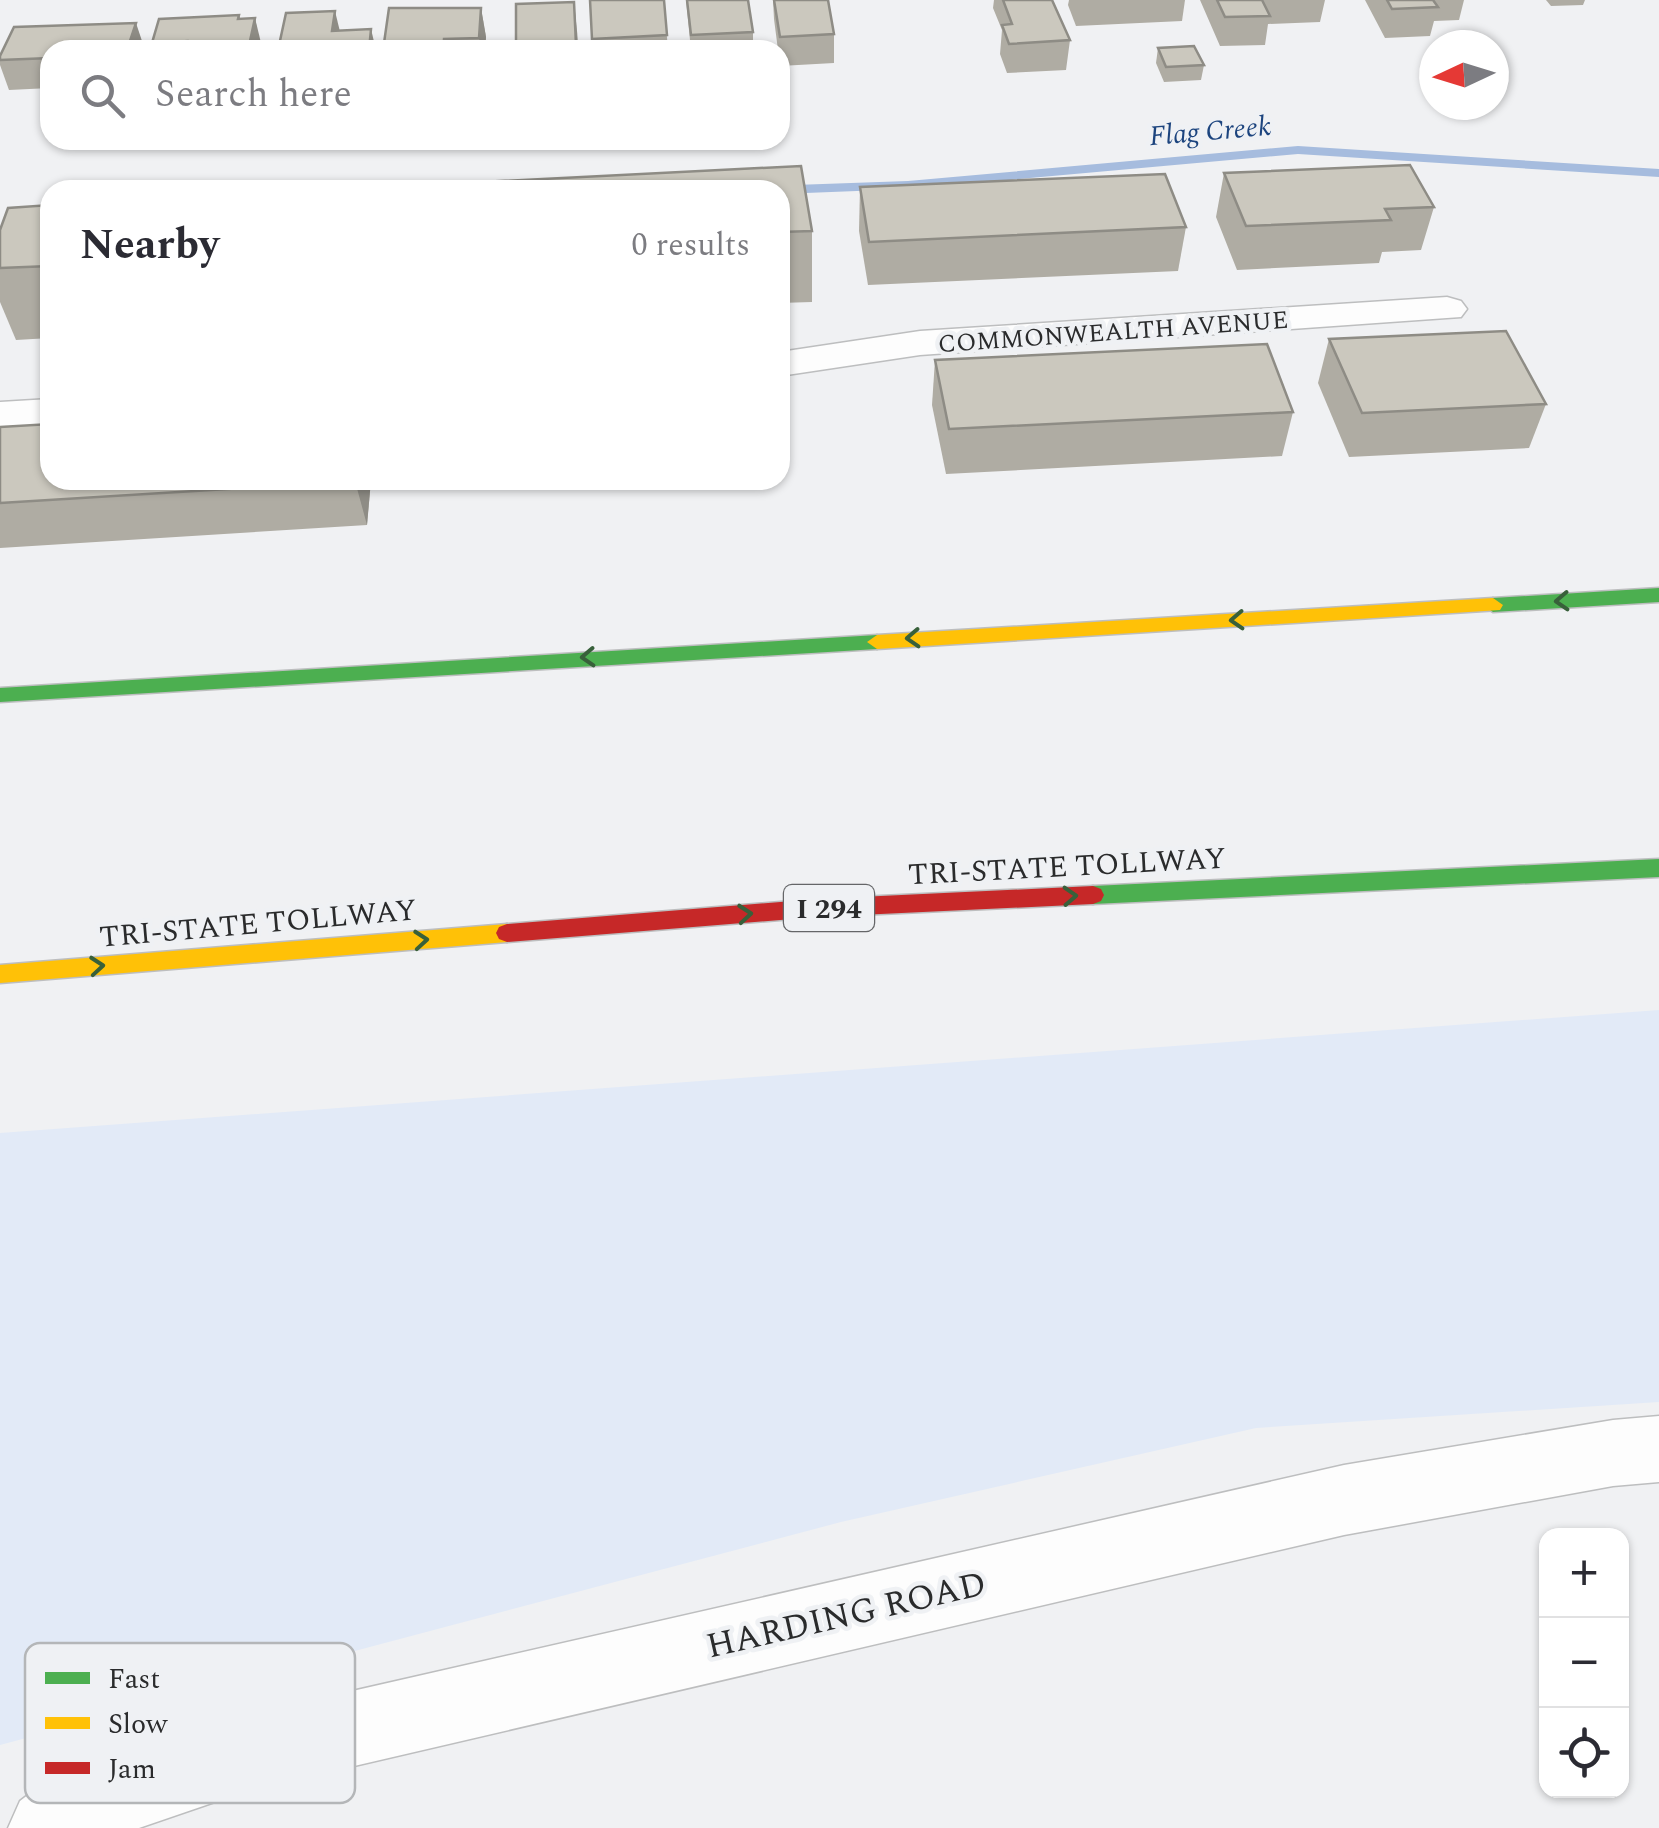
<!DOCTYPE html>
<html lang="en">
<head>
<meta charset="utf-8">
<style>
	:root { --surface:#fff; --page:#f7f7f7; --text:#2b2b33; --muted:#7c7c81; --line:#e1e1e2 }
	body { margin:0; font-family:Spectral,serif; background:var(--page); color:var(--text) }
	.controls { position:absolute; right:30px; bottom:30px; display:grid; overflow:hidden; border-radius:20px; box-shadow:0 2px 8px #0004 }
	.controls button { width:90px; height:90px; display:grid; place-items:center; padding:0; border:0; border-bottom:2px solid var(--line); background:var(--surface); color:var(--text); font:50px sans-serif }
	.compass { position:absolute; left:1419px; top:30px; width:90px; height:90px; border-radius:50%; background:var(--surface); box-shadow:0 2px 8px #0004; rotate:266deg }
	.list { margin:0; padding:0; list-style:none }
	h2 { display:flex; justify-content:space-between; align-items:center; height:130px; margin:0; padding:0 40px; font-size:42px }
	h2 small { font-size:32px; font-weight:400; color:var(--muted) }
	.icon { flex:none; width:55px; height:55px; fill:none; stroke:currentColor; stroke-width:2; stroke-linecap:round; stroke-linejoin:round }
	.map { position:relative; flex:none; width:1659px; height:1828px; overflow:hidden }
	.search { position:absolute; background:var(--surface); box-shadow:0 2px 8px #0004; left:40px; top:40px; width:750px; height:110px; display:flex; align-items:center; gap:25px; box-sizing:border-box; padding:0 35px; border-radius:30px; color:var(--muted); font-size:38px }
	.panel { position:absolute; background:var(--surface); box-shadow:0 2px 8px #0004; left:40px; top:180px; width:750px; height:310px; border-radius:30px }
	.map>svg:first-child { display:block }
	.green { fill:#e2eaf7 }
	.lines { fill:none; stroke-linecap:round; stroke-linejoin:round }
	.stream { fill:#a6bcde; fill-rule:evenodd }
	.street-casing { stroke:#bdbebf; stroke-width:3 }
	.fast-casing { stroke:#bdbebf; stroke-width:3 }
	.slow-casing { stroke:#bdbebf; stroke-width:3 }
	.jam-casing { stroke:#bdbebf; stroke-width:3 }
	.street { fill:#fdfdfd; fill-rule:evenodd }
	.fast { fill:#4caf50; fill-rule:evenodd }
	.slow { fill:#ffc107; fill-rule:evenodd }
	.jam { fill:#c62828; fill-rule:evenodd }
	.wall { fill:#afaca3 }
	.shaded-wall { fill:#8e8c85 }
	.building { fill:#cbc8be; stroke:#8e8c85; stroke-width:2.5 }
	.oneway { stroke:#38603a }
	.labels { text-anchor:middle; stroke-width:9; stroke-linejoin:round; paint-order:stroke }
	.far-street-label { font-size:25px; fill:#2a2b2c; stroke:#eff1f4 }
	.far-water-label { font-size:28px; font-style:italic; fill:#1c447e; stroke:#eff1f4 }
	.shield { fill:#eff1f4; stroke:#656668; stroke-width:2.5 }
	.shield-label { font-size:28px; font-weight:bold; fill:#2a2b2c }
	.street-label { font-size:30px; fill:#2a2b2c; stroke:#eff1f4 }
	.near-street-label { font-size:35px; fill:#2a2b2c; stroke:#eff1f4 }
	.key { fill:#eff1f4; stroke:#b4b6b8; stroke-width:2.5 }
	.key-label { font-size:28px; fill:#2a2b2c }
</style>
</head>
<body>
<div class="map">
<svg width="1659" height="1828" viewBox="0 0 1659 1828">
	<rect width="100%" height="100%" fill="#f0f1f3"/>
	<path class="green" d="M 1659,1010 L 1659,1402 L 1256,1428 L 841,1522 L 0,1745 L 0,1133 Z"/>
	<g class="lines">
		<path class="stream" d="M 1298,146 L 1659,169 L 1659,177 L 1298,154 L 908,189 L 780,194 L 780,190 L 759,190 L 766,186 L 908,181 Z"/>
		<g class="street-casing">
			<g id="street">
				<path d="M 1447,297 L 1461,301 L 1467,309 L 1461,317 L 920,355 L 780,376 L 780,352 L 920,331 Z"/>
				<path d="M 50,399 L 50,425 L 0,428 L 0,402 Z"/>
				<path d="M 1659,1416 L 1659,1482 L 1613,1486 L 1344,1535 L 247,1791 L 139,1828 L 8,1828 L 20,1801 L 37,1788 L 247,1715 L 1344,1465 L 1613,1420 Z"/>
			</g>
		</g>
		<g class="fast-casing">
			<g id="fast">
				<path d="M 1659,588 L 1659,602 L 1493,612 L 1483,605 L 1493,598 Z"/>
				<path d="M 877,635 L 887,642 L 877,649 L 0,702 L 0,688 Z"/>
				<path d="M 1659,859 L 1659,877 L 1093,904 L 1085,901 L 1082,895 L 1085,889 L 1093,886 Z"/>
			</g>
		</g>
		<g class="slow-casing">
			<g id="slow">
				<path d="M 1493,598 L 1503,605 L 1500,610 L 877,649 L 867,642 L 877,635 Z"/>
				<path d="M 507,924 L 515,927 L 518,933 L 515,939 L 507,942 L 0,983 L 0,965 Z"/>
			</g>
		</g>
		<g class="jam-casing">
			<path id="jam" d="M 1093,886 L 1101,889 L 1104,895 L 1101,901 L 1093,904 L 817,917 L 507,942 L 499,939 L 496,933 L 499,927 L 507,924 L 817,899 Z"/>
		</g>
		<use href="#street" class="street"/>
		<use href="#fast" class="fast"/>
		<use href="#slow" class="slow"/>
		<use href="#jam" class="jam"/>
	</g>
	<g class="wall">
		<path d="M 664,0 L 668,50 L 593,50 L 592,39 Z"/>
		<path d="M 686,0 L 753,32 L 753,50 L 691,50 Z"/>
		<path d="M 773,0 L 828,0 L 834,34 L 834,63 L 780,66 L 780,50 L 778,50 L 774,19 Z"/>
		<path d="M 994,0 L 1052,0 L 1070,40 L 1066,70 L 1007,73 L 1000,54 L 1002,30 L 993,8 Z"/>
		<path d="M 1069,0 L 1185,0 L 1182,21 L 1076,26 L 1068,5 Z"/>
		<path d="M 1200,0 L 1325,0 L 1320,22 L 1268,24 L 1265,45 L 1220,46 Z"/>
		<path d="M 1365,0 L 1464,0 L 1459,20 L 1434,21 L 1430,36 L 1385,38 Z"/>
		<path d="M 1546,0 L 1585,0 L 1583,5 L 1551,6 Z"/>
		<path d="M 516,4 L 577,31 L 578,50 L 516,50 Z"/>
		<path d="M 481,8 L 486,37 L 485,50 L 383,50 Z"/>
		<path d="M 239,15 L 240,18 L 255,18 L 261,50 L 155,50 L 152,43 Z"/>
		<path d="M 1158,48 L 1204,65 L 1201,80 L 1164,82 L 1156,63 Z"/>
		<path d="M 50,50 L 50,88 L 9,90 L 0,65 L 0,56 Z"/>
		<path d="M 1224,173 L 1434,207 L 1421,250 L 1382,252 L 1379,263 L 1237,270 L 1216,217 Z"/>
		<path d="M 860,187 L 1186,227 L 1178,271 L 868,285 L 859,231 Z"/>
		<path d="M 780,190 L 812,231 L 812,302 L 780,303 Z"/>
		<path d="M 50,205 L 50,338 L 16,340 L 0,302 L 0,230 Z"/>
		<path d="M 1329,339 L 1546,404 L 1529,448 L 1349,457 L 1318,383 Z"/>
		<path d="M 935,360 L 1293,412 L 1282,456 L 946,474 L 932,405 Z"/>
		<path d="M 0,427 L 371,480 L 367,525 L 0,548 Z"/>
	</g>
	<g class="shaded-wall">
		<path d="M 574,2 L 577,31 L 578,50 L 576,50 Z"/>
		<path d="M 481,8 L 486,37 L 485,50 L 481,50 L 479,38 Z"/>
		<path d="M 335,11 L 342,40 L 332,31 Z"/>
		<path d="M 255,18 L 262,47 L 261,50 L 248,50 Z"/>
		<path d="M 136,23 L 145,50 L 127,50 Z"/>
		<path d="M 371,29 L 376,50 L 369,50 Z"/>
		<path d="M 355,480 L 371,480 L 367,525 L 355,481 Z"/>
	</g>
	<g class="building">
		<path d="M 590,0 L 664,0 L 667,35 L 592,39 Z"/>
		<path d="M 687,0 L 748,0 L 753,32 L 691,35 Z"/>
		<path d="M 774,0 L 828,0 L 834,34 L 780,37 Z"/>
		<path d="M 1003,0 L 1052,0 L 1070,40 L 1009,44 L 1002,25 L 1012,24 Z"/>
		<path d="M 1217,0 L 1262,0 L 1270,16 L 1225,17 Z"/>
		<path d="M 1387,0 L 1433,0 L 1438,7 L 1392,9 Z"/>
		<path d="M 574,2 L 576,45 L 516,48 L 516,4 Z"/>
		<path d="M 389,8 L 481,8 L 479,38 L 444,39 L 443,50 L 383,50 Z"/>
		<path d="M 335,11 L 332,31 L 371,29 L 369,50 L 278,50 L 286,13 Z"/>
		<path d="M 239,15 L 238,19 L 255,18 L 248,50 L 184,50 L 187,41 L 152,43 L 159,19 Z"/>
		<path d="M 136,23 L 127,50 L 50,50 L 50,58 L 0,60 L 0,56 L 14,27 Z"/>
		<path d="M 1194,46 L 1204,65 L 1166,67 L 1158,48 Z"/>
		<path d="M 1410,165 L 1434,207 L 1385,209 L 1391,220 L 1246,226 L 1224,173 Z"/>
		<path d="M 801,166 L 812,231 L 780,232 L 780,190 L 421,190 L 422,185 Z"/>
		<path d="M 1165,174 L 1186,227 L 869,242 L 860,187 Z"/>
		<path d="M 398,188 L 398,190 L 355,190 Z"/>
		<path d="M 50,205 L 50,266 L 0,268 L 0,230 L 8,208 Z"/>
		<path d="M 1506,331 L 1546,404 L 1362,413 L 1329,339 Z"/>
		<path d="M 1267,344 L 1293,412 L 949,429 L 935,360 Z"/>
		<path d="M 50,424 L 50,480 L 355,481 L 0,503 L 0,427 Z"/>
	</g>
	<defs><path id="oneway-chevron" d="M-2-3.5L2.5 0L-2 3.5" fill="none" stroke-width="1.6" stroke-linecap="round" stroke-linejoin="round" transform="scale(2.5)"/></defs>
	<g class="oneway">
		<use href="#oneway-chevron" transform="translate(1562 601) rotate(177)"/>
		<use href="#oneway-chevron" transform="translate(1237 620) rotate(177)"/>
		<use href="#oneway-chevron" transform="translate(913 638) rotate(177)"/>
		<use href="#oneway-chevron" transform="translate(588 657) rotate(177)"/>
		<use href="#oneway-chevron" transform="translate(1070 896) rotate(-3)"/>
		<use href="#oneway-chevron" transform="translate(745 914) rotate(-5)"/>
		<use href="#oneway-chevron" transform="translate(421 940) rotate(-5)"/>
		<use href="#oneway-chevron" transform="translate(97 966) rotate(-5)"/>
	</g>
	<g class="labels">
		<g class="far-street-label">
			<text transform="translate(1113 331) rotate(-4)" y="9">COMMONWEALTH AVENUE</text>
		</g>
		<g class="far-water-label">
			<text transform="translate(1210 130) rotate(-5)" y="10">Flag Creek</text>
		</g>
		<rect class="shield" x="784" y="885" width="90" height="46" rx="8"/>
		<g class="shield-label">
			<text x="829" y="918">I 294</text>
		</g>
		<g class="street-label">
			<text transform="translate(1067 866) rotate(-3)" y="10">TRI-STATE TOLLWAY</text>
			<text transform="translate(258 923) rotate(-5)" y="10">TRI-STATE TOLLWAY</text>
		</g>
		<g class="near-street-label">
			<text transform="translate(846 1614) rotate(-13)" y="12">HARDING ROAD</text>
		</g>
	</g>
	<rect x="25" y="1643" width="330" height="160" rx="15" class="key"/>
	<rect x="45" y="1672" width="45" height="12" fill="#4caf50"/>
	<rect x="45" y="1717" width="45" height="12" fill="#ffc107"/>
	<rect x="45" y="1762" width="45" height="12" fill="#c62828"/>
	<g class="key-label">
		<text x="108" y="1688">Fast</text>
		<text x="108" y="1733">Slow</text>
		<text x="108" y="1778">Jam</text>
	</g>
</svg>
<div class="controls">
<button>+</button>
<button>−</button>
<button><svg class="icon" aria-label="locate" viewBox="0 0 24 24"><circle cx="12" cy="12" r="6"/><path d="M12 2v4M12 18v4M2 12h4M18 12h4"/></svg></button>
</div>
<svg class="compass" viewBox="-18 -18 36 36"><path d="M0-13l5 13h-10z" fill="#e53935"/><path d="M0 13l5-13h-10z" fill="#7c7c81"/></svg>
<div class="search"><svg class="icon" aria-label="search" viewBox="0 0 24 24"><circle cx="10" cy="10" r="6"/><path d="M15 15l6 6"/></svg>Search here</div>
<section class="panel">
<h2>Nearby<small>0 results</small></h2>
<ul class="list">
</ul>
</section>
</div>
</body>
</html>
